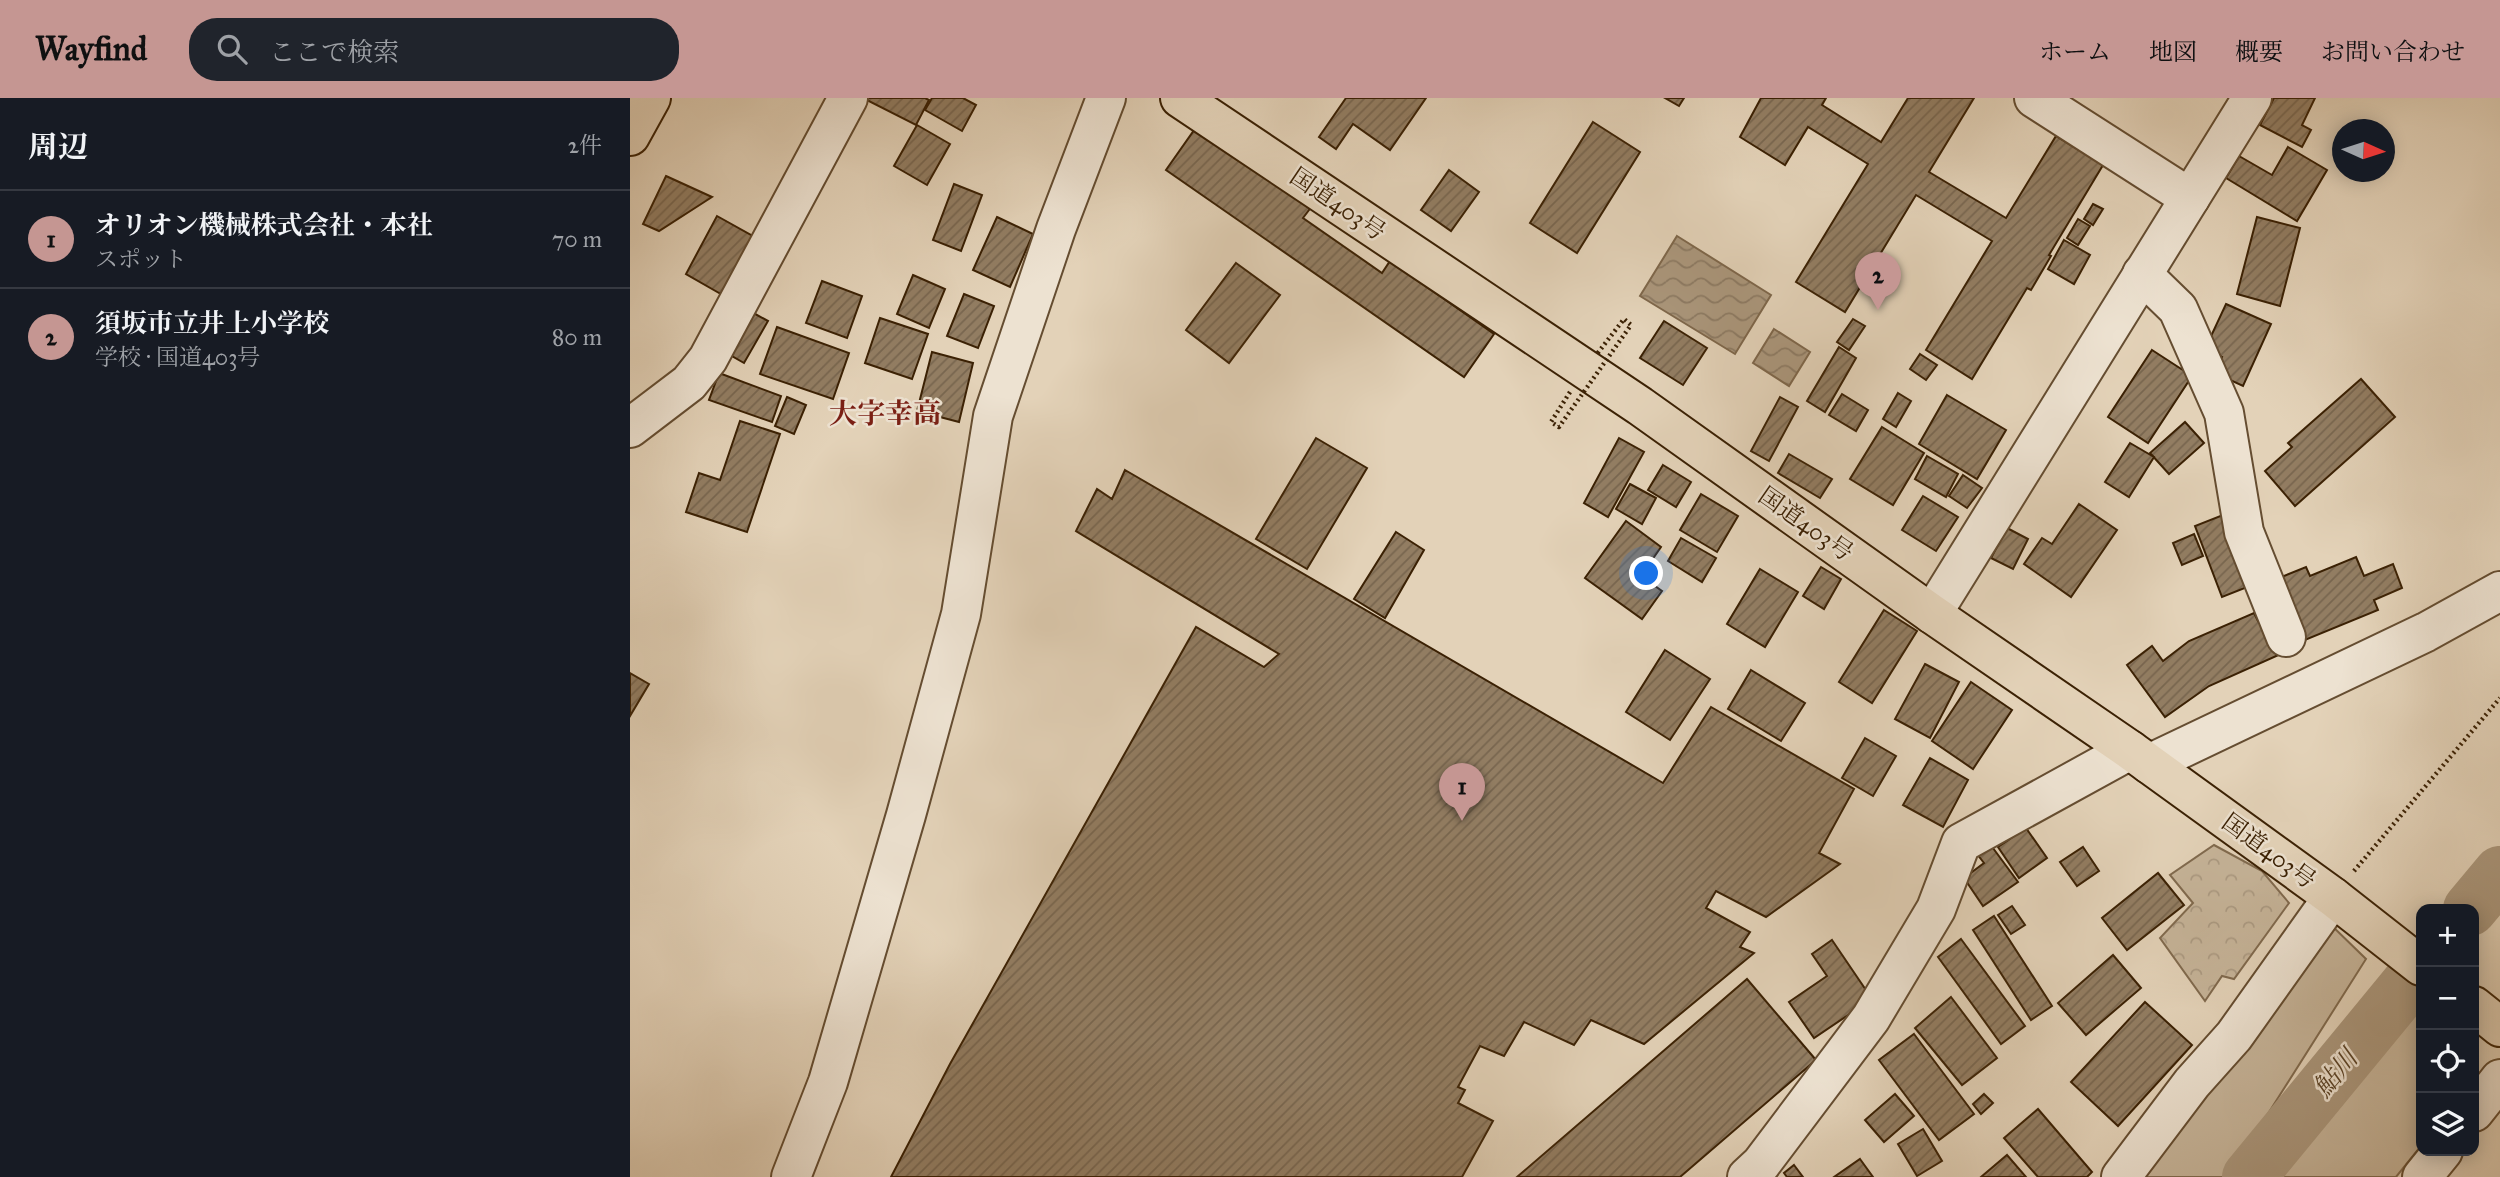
<!DOCTYPE html>
<html lang="ja">
<head>
<meta charset="utf-8">
<style>
	:root { --surface:#171b24; --page:#20242c; --text:#f1f3f6; --muted:#9ea1a6; --line:#363941; --accent:#c59692 }
	body { margin:0; font-family:"IM FELL Great Primer","Noto Serif JP",serif; background:var(--page); color:var(--text) }
	.controls { position:absolute; right:21px; bottom:21px; display:grid; overflow:hidden; border-radius:14px; box-shadow:0 4px 18px #0003 }
	.controls button { width:63px; height:63px; display:grid; place-items:center; padding:0; border:0; border-bottom:2px solid var(--line); background:var(--surface); color:var(--text); font:35px sans-serif }
	.compass { position:absolute; left:1702px; top:21px; width:63px; height:63px; border-radius:50%; background:var(--surface); box-shadow:0 4px 18px #0003; rotate:93deg }
	.you { position:absolute; left:1017px; top:476px; width:24px; height:24px; margin:-18px; border:5px solid #fff; border-radius:50%; background:#1a73e8; box-shadow:0 0 0 10px #1a73e833 }
	.badge { display:grid; place-items:center; width:46px; height:46px; border-radius:50%; background:var(--accent); color:#111; font-size:23px; font-weight:700 }
	.pin { position:absolute; translate:-50% -58px; filter:drop-shadow(0 2px 4px #0008) }
	.pin::after { content:''; position:absolute; top:37px; width:24px; height:21px; background:inherit; clip-path:polygon(0 0,100% 0,50% 100%) }
	.list { margin:0; padding:0; list-style:none }
	h2 { display:flex; justify-content:space-between; align-items:center; height:91px; margin:0; padding:0 28px; font-size:30px }
	h2 small { font-size:23px; font-weight:400; color:var(--muted) }
	.list li { display:grid; grid-template-columns:46px 1fr auto; gap:21px; align-items:center; box-sizing:border-box; height:98px; padding:0 28px; border-top:2px solid var(--line) }
	.list b { display:block; font-size:26px; white-space:nowrap }
	.list p { margin:0; font-size:23px; white-space:nowrap; color:var(--muted) }
	.list em { font-size:23px; font-style:normal; color:var(--muted) }
	.icon { flex:none; width:38px; height:38px; fill:none; stroke:currentColor; stroke-width:2; stroke-linecap:round; stroke-linejoin:round }
	.map { position:relative; flex:none; width:1870px; height:1079px; overflow:hidden }
	header { display:flex; align-items:center; gap:42px; box-sizing:border-box; height:98px; padding:0 35px; background:var(--accent); color:#111 }
	header strong { font-size:33px }
	nav { display:flex; gap:38px; margin-inline-start:auto; font-size:24px }
	.search { width:490px; height:63px; background:var(--page); display:flex; align-items:center; gap:18px; box-sizing:border-box; padding:0 24px; border-radius:28px; color:var(--muted); font-size:26px }
	main { display:flex }
	aside { flex:1; background:var(--surface) }
	.map>svg:first-child { display:block }
	.green { fill:#c6b499; stroke:#806a4e; stroke-width:2 }
	.forest { fill:url(#forest-crowns); stroke:#806a4e; stroke-width:2 }
	.water { fill:url(#water-waves); stroke:#7e674b; stroke-width:2 }
	.lines { fill:none; stroke-linecap:round; stroke-linejoin:round }
	.river { stroke:#aa967b; stroke-width:54 }
	.building { fill:url(#building-hatch); stroke:#3b2104; stroke-width:2 }
	.minor-casing { stroke:#654d31; stroke-width:42 }
	.major-casing { stroke:#3b2104; stroke-width:42 }
	.highway-casing { stroke:#3b2104; stroke-width:42 }
	.path { stroke:#3b2104; stroke-width:4.5; stroke-dasharray:2 3.5; stroke-linecap:butt }
	.minor { stroke:#ede2d1; stroke-width:38 }
	.major { stroke:#e3d2b8; stroke-width:38 }
	.highway { stroke:#e3d2b8; stroke-width:38 }
	.path-bridge { stroke:#3b2104; stroke-width:4.5; stroke-dasharray:2 3.5; stroke-linecap:butt }
	.labels { text-anchor:middle; stroke-width:5; stroke-linejoin:round; paint-order:stroke }
	.street-label { font-size:24px; fill:#3b2104; stroke:#ede2d1 }
	.water-label { font-size:26px; font-style:italic; fill:#5c4428; stroke:#ede2d1 }
	.quarter-label { font-size:28px; font-weight:bold; fill:#7a1f14; stroke:#ede2d1 }
</style>
</head>
<body>
<header>
<strong>Wayfind</strong>
<div class="search"><svg class="icon" aria-label="search" viewBox="0 0 24 24"><circle cx="10" cy="10" r="6"/><path d="M15 15l6 6"/></svg>ここで検索</div>
<nav><a>ホーム</a><a>地図</a><a>概要</a><a>お問い合わせ</a></nav>
</header>
<main>
<aside>
<h2>周辺<small>2件</small></h2>
<ul class="list">
<li><span class="badge">1</span><div><b>オリオン機械株式会社・本社</b><p>スポット</p></div><em>70 m</em></li>
<li><span class="badge">2</span><div><b>須坂市立井上小学校</b><p>学校 · 国道403号</p></div><em>80 m</em></li>
</ul>
</aside>
<div class="map">
<svg width="1870" height="1079" viewBox="0 0 1870 1079">
	<defs>
		<pattern id="forest-crowns" width="20" height="18" patternUnits="userSpaceOnUse" patternTransform="scale(1.75)"><rect width="20" height="18" fill="#c6b499"/><path d="M2 6a3 3 0 1 1 6 0M12 15a3 3 0 1 1 6 0" fill="none" stroke="#ab9a82"/></pattern>
		<pattern id="water-waves" width="16" height="10" patternUnits="userSpaceOnUse" patternTransform="scale(1.75)"><rect width="16" height="10" fill="#aa967b"/><path d="M0 5q4-4 8 0t8 0" fill="none" stroke="#8c7a63"/></pattern>
		<pattern id="building-hatch" width="6" height="6" patternUnits="userSpaceOnUse" patternTransform="scale(1.75)"><rect width="6" height="6" fill="#927d62"/><path d="M-1 1l2-2M0 6l6-6M5 7l2-2" fill="none" stroke="#78664f"/></pattern>
	</defs>
	<rect width="100%" height="100%" fill="#e3d2b8"/>
	<filter id="stains"><feTurbulence type="fractalNoise" baseFrequency=".00286" numOctaves="4"/><feColorMatrix values="0 0 0 0 .2 0 0 0 0 .09 0 0 0 0 .02 0 0 0 .5 -.17"/></filter>
	<radialGradient id="worn" r=".72"><stop offset=".6" stop-color="#630" stop-opacity="0"/><stop offset="1" stop-color="#630" stop-opacity=".3"/></radialGradient>
	<g class="green">
		<path d="M 1697,823 L 1736,861 L 1598,1079 L 1506,1079 Z"/>
		<path d="M 1765,886 L 1791,911 L 1791,1048 L 1766,1079 L 1630,1079 Z"/>
	</g>
	<path class="forest" d="M 1584,747 L 1632,773 L 1659,805 L 1604,881 L 1592,878 L 1575,903 L 1530,840 L 1563,805 L 1540,777 Z"/>
	<g class="water">
		<path d="M 1047,138 L 1141,197 L 1105,256 L 1010,198 Z"/>
		<path d="M 1144,231 L 1180,254 L 1159,288 L 1123,265 Z"/>
	</g>
	<g class="lines">
		<g class="river">
			<path d="M 1840,811 L 1870,775"/>
			<path d="M 1619,1079 L 1791,870"/>
		</g>
	</g>
	<g class="building">
		<path d="M 233,0 L 295,0 L 299,2 L 286,27 Z"/>
		<path d="M 302,0 L 333,0 L 346,7 L 332,33 L 295,12 Z"/>
		<path d="M 716,0 L 796,0 L 760,52 L 723,26 L 706,51 L 689,39 Z"/>
		<path d="M 1035,0 L 1054,0 L 1049,8 Z"/>
		<path d="M 1131,0 L 1196,0 L 1192,7 L 1251,44 L 1278,0 L 1344,0 L 1299,74 L 1376,120 L 1426,38 L 1473,67 L 1419,157 L 1421,158 L 1401,192 L 1397,190 L 1342,281 L 1296,252 L 1362,143 L 1286,97 L 1215,214 L 1166,184 L 1238,66 L 1178,29 L 1155,67 L 1110,39 Z"/>
		<path d="M 1644,0 L 1685,0 L 1672,27 L 1681,32 L 1672,49 L 1630,27 Z"/>
		<path d="M 963,24 L 1010,54 L 947,155 L 900,125 Z"/>
		<path d="M 287,27 L 320,46 L 297,87 L 264,68 Z"/>
		<path d="M 567,28 L 682,108 L 673,120 L 752,175 L 760,163 L 864,236 L 834,279 L 536,72 Z"/>
		<path d="M 1658,49 L 1697,72 L 1667,123 L 1596,80 L 1609,58 L 1642,77 Z"/>
		<path d="M 819,72 L 849,94 L 821,133 L 791,112 Z"/>
		<path d="M 36,78 L 82,99 L 29,133 L 13,126 Z"/>
		<path d="M 324,86 L 352,97 L 331,153 L 303,142 Z"/>
		<path d="M 1463,106 L 1473,111 L 1463,127 L 1454,121 Z"/>
		<path d="M 87,118 L 128,141 L 96,199 L 56,176 Z"/>
		<path d="M 367,119 L 403,136 L 380,189 L 343,172 Z"/>
		<path d="M 1627,119 L 1670,130 L 1650,208 L 1607,196 Z"/>
		<path d="M 1448,121 L 1460,128 L 1448,147 L 1437,140 Z"/>
		<path d="M 1434,142 L 1460,157 L 1444,186 L 1418,171 Z"/>
		<path d="M 606,165 L 650,197 L 599,265 L 556,232 Z"/>
		<path d="M 283,177 L 315,191 L 299,230 L 267,216 Z"/>
		<path d="M 192,183 L 232,198 L 217,240 L 176,225 Z"/>
		<path d="M 334,196 L 364,208 L 348,250 L 317,238 Z"/>
		<path d="M 1596,206 L 1641,226 L 1613,288 L 1585,275 L 1592,259 L 1575,251 Z"/>
		<path d="M 118,212 L 138,223 L 114,265 L 95,254 Z"/>
		<path d="M 250,220 L 298,236 L 282,281 L 235,265 Z"/>
		<path d="M 1223,221 L 1235,228 L 1219,252 L 1207,244 Z"/>
		<path d="M 1034,223 L 1077,250 L 1053,287 L 1010,260 Z"/>
		<path d="M 147,229 L 219,255 L 203,301 L 130,276 Z"/>
		<path d="M 1209,249 L 1226,260 L 1195,314 L 1177,303 Z"/>
		<path d="M 1522,252 L 1562,278 L 1518,345 L 1478,319 Z"/>
		<path d="M 302,254 L 343,265 L 329,324 L 287,313 Z"/>
		<path d="M 1290,256 L 1307,267 L 1296,282 L 1280,271 Z"/>
		<path d="M 89,275 L 151,298 L 142,324 L 79,302 Z"/>
		<path d="M 1731,281 L 1765,319 L 1665,408 L 1635,373 L 1662,349 L 1658,345 Z"/>
		<path d="M 1268,295 L 1281,303 L 1266,329 L 1253,321 Z"/>
		<path d="M 1212,296 L 1238,312 L 1226,333 L 1199,317 Z"/>
		<path d="M 1317,297 L 1376,332 L 1347,381 L 1289,346 Z"/>
		<path d="M 157,299 L 176,307 L 164,336 L 145,328 Z"/>
		<path d="M 1150,299 L 1168,309 L 1139,363 L 1121,353 Z"/>
		<path d="M 110,323 L 150,336 L 117,434 L 56,414 L 69,375 L 90,382 Z"/>
		<path d="M 1555,324 L 1574,345 L 1539,376 L 1520,355 Z"/>
		<path d="M 1252,329 L 1294,355 L 1263,407 L 1220,381 Z"/>
		<path d="M 686,340 L 737,370 L 677,471 L 626,441 Z"/>
		<path d="M 989,340 L 1014,354 L 978,419 L 954,405 Z"/>
		<path d="M 1500,345 L 1524,359 L 1499,399 L 1475,384 Z"/>
		<path d="M 1159,356 L 1202,381 L 1190,400 L 1148,375 Z"/>
		<path d="M 1297,358 L 1328,376 L 1316,399 L 1285,381 Z"/>
		<path d="M 1033,367 L 1061,384 L 1046,409 L 1018,392 Z"/>
		<path d="M 495,372 L 1033,685 L 1081,609 L 1224,691 L 1189,755 L 1210,766 L 1136,819 L 1086,793 L 1076,810 L 1120,834 L 1110,849 L 1124,855 L 1014,946 L 961,922 L 944,947 L 894,924 L 874,958 L 850,948 L 828,989 L 835,992 L 828,1005 L 863,1023 L 832,1079 L 261,1079 L 320,966 L 566,529 L 634,569 L 649,556 L 446,433 L 467,391 L 482,401 Z"/>
		<path d="M 1333,377 L 1352,390 L 1337,410 L 1319,398 Z"/>
		<path d="M 1000,386 L 1026,400 L 1012,426 L 986,411 Z"/>
		<path d="M 1071,396 L 1108,418 L 1087,454 L 1050,432 Z"/>
		<path d="M 1293,398 L 1328,419 L 1306,453 L 1272,432 Z"/>
		<path d="M 1449,406 L 1487,432 L 1441,499 L 1394,466 L 1412,440 L 1422,446 Z"/>
		<path d="M 1598,415 L 1625,486 L 1592,499 L 1565,428 Z"/>
		<path d="M 996,423 L 1031,449 L 1011,478 L 1032,493 L 1012,521 L 955,480 Z"/>
		<path d="M 1377,430 L 1398,441 L 1383,471 L 1361,460 Z"/>
		<path d="M 766,434 L 794,452 L 755,520 L 724,501 Z"/>
		<path d="M 1564,436 L 1573,458 L 1552,467 L 1543,445 Z"/>
		<path d="M 1051,440 L 1086,460 L 1072,484 L 1038,463 Z"/>
		<path d="M 1726,459 L 1734,478 L 1763,466 L 1772,490 L 1744,502 L 1748,512 L 1670,544 L 1644,482 L 1676,469 L 1680,478 Z"/>
		<path d="M 1191,469 L 1211,481 L 1194,511 L 1173,498 Z"/>
		<path d="M 1130,471 L 1168,494 L 1135,549 L 1097,526 Z"/>
		<path d="M 1254,512 L 1287,533 L 1242,605 L 1209,584 Z"/>
		<path d="M 1624,515 L 1628,523 L 1637,519 L 1653,555 L 1579,588 L 1535,619 L 1497,567 L 1522,548 L 1533,563 L 1559,543 Z"/>
		<path d="M 1035,552 L 1080,581 L 1040,642 L 996,614 Z"/>
		<path d="M 1295,566 L 1329,584 L 1300,640 L 1265,621 Z"/>
		<path d="M 1121,572 L 1175,605 L 1151,643 L 1098,611 Z"/>
		<path d="M 0,575 L 19,586 L 0,618 Z"/>
		<path d="M 1341,584 L 1382,612 L 1343,671 L 1302,643 Z"/>
		<path d="M 1235,640 L 1266,658 L 1243,698 L 1212,680 Z"/>
		<path d="M 1300,660 L 1338,682 L 1313,729 L 1273,707 Z"/>
		<path d="M 1396,730 L 1417,760 L 1389,780 L 1368,749 Z"/>
		<path d="M 1360,746 L 1388,784 L 1353,808 L 1334,780 L 1354,765 L 1347,756 Z"/>
		<path d="M 1453,749 L 1469,773 L 1447,788 L 1430,764 Z"/>
		<path d="M 1528,775 L 1554,807 L 1497,852 L 1472,820 Z"/>
		<path d="M 1382,808 L 1395,827 L 1381,836 L 1368,817 Z"/>
		<path d="M 1364,818 L 1422,908 L 1401,922 L 1343,832 Z"/>
		<path d="M 1331,841 L 1395,928 L 1371,946 L 1308,859 Z"/>
		<path d="M 1202,842 L 1242,901 L 1184,940 L 1159,904 L 1197,878 L 1182,856 Z"/>
		<path d="M 1483,857 L 1511,890 L 1456,937 L 1428,905 Z"/>
		<path d="M 1117,881 L 1186,962 L 1050,1079 L 887,1079 Z"/>
		<path d="M 1321,899 L 1367,960 L 1332,987 L 1285,930 Z"/>
		<path d="M 1515,904 L 1562,947 L 1488,1028 L 1441,984 Z"/>
		<path d="M 1284,936 L 1344,1016 L 1309,1042 L 1249,962 Z"/>
		<path d="M 1265,996 L 1284,1018 L 1254,1044 L 1235,1022 Z"/>
		<path d="M 1354,996 L 1363,1005 L 1351,1016 L 1343,1006 Z"/>
		<path d="M 1408,1011 L 1462,1074 L 1457,1079 L 1408,1079 L 1374,1040 Z"/>
		<path d="M 1293,1031 L 1312,1063 L 1287,1078 L 1268,1046 Z"/>
		<path d="M 1377,1057 L 1396,1079 L 1351,1079 Z"/>
		<path d="M 1230,1061 L 1243,1079 L 1204,1079 Z"/>
		<path d="M 1164,1067 L 1173,1079 L 1157,1079 L 1154,1075 Z"/>
	</g>
	<g class="lines">
		<g class="minor-casing">
			<g id="minor">
				<path d="M 1404,0 L 1560,100"/>
				<path d="M 1512,176 L 1548,211 L 1594,315 L 1614,434 L 1656,539"/>
				<path d="M 0,330 L 59,285 L 78,261 L 218,0"/>
				<path d="M 1302,516 L 1622,0"/>
				<path d="M 1519,666 L 1796,534 L 1870,493"/>
				<path d="M 1844,1014 L 1870,981"/>
				<path d="M 161,1079 L 198,984 L 276,717 L 331,516 L 363,318 L 426,131 L 476,0"/>
				<path d="M 1117,1079 L 1131,1066 L 1241,920 L 1306,811 L 1331,745 L 1500,652"/>
				<path d="M 1491,1079 L 1562,985 L 1604,938 L 1703,799"/>
				<path d="M 1792,1079 L 1813,1053"/>
			</g>
		</g>
		<g class="major-casing">
			<path id="major" d="M 0,38 L 21,0"/>
		</g>
		<g class="highway-casing">
			<g id="highway">
				<path d="M 550,0 L 1010,308 L 1302,516 L 1500,652 L 1703,799 L 1791,868"/>
				<path d="M 1844,908 L 1870,929"/>
			</g>
		</g>
		<path class="path" d="M 1724,773 L 1870,600"/>
		<use href="#minor" class="minor"/>
		<use href="#major" class="major"/>
		<use href="#highway" class="highway"/>
		<path class="path-bridge" d="M 940,294 L 921,324 L 929,329 L 1001,227 L 994,221 L 967,256"/>
	</g>
	<g class="labels">
		<g class="street-label">
			<text transform="translate(708 106) rotate(34)" y="8">国道403号</text>
			<text transform="translate(1176 426) rotate(35)" y="8">国道403号</text>
			<text transform="translate(1639 753) rotate(36)" y="8">国道403号</text>
		</g>
		<g class="water-label">
			<text transform="translate(1705 975) rotate(-50)" y="9">鮎川</text>
		</g>
		<g class="quarter-label">
			<text x="255" y="325">大字幸高</text>
		</g>
	</g>
	<rect width="100%" height="100%" filter="url(#stains)"/>
	<rect width="100%" height="100%" fill="url(#worn)"/>
</svg>
<div class="controls">
<button>+</button>
<button>−</button>
<button><svg class="icon" aria-label="locate" viewBox="0 0 24 24"><circle cx="12" cy="12" r="6"/><path d="M12 2v4M12 18v4M2 12h4M18 12h4"/></svg></button>
<button><svg class="icon" aria-label="layers" viewBox="0 0 24 24"><path d="M12 4l9 5-9 5-9-5zM3 14l9 5 9-5"/></svg></button>
</div>
<svg class="compass" viewBox="-18 -18 36 36"><path d="M0-13l5 13h-10z" fill="#e53935"/><path d="M0 13l5-13h-10z" fill="#9ea1a6"/></svg>
<div class="you"></div>
<div class="pin badge" style="left:832px;top:723px">1</div>
<div class="pin badge" style="left:1248px;top:212px">2</div>
</div>
</main>
</body>
</html>
